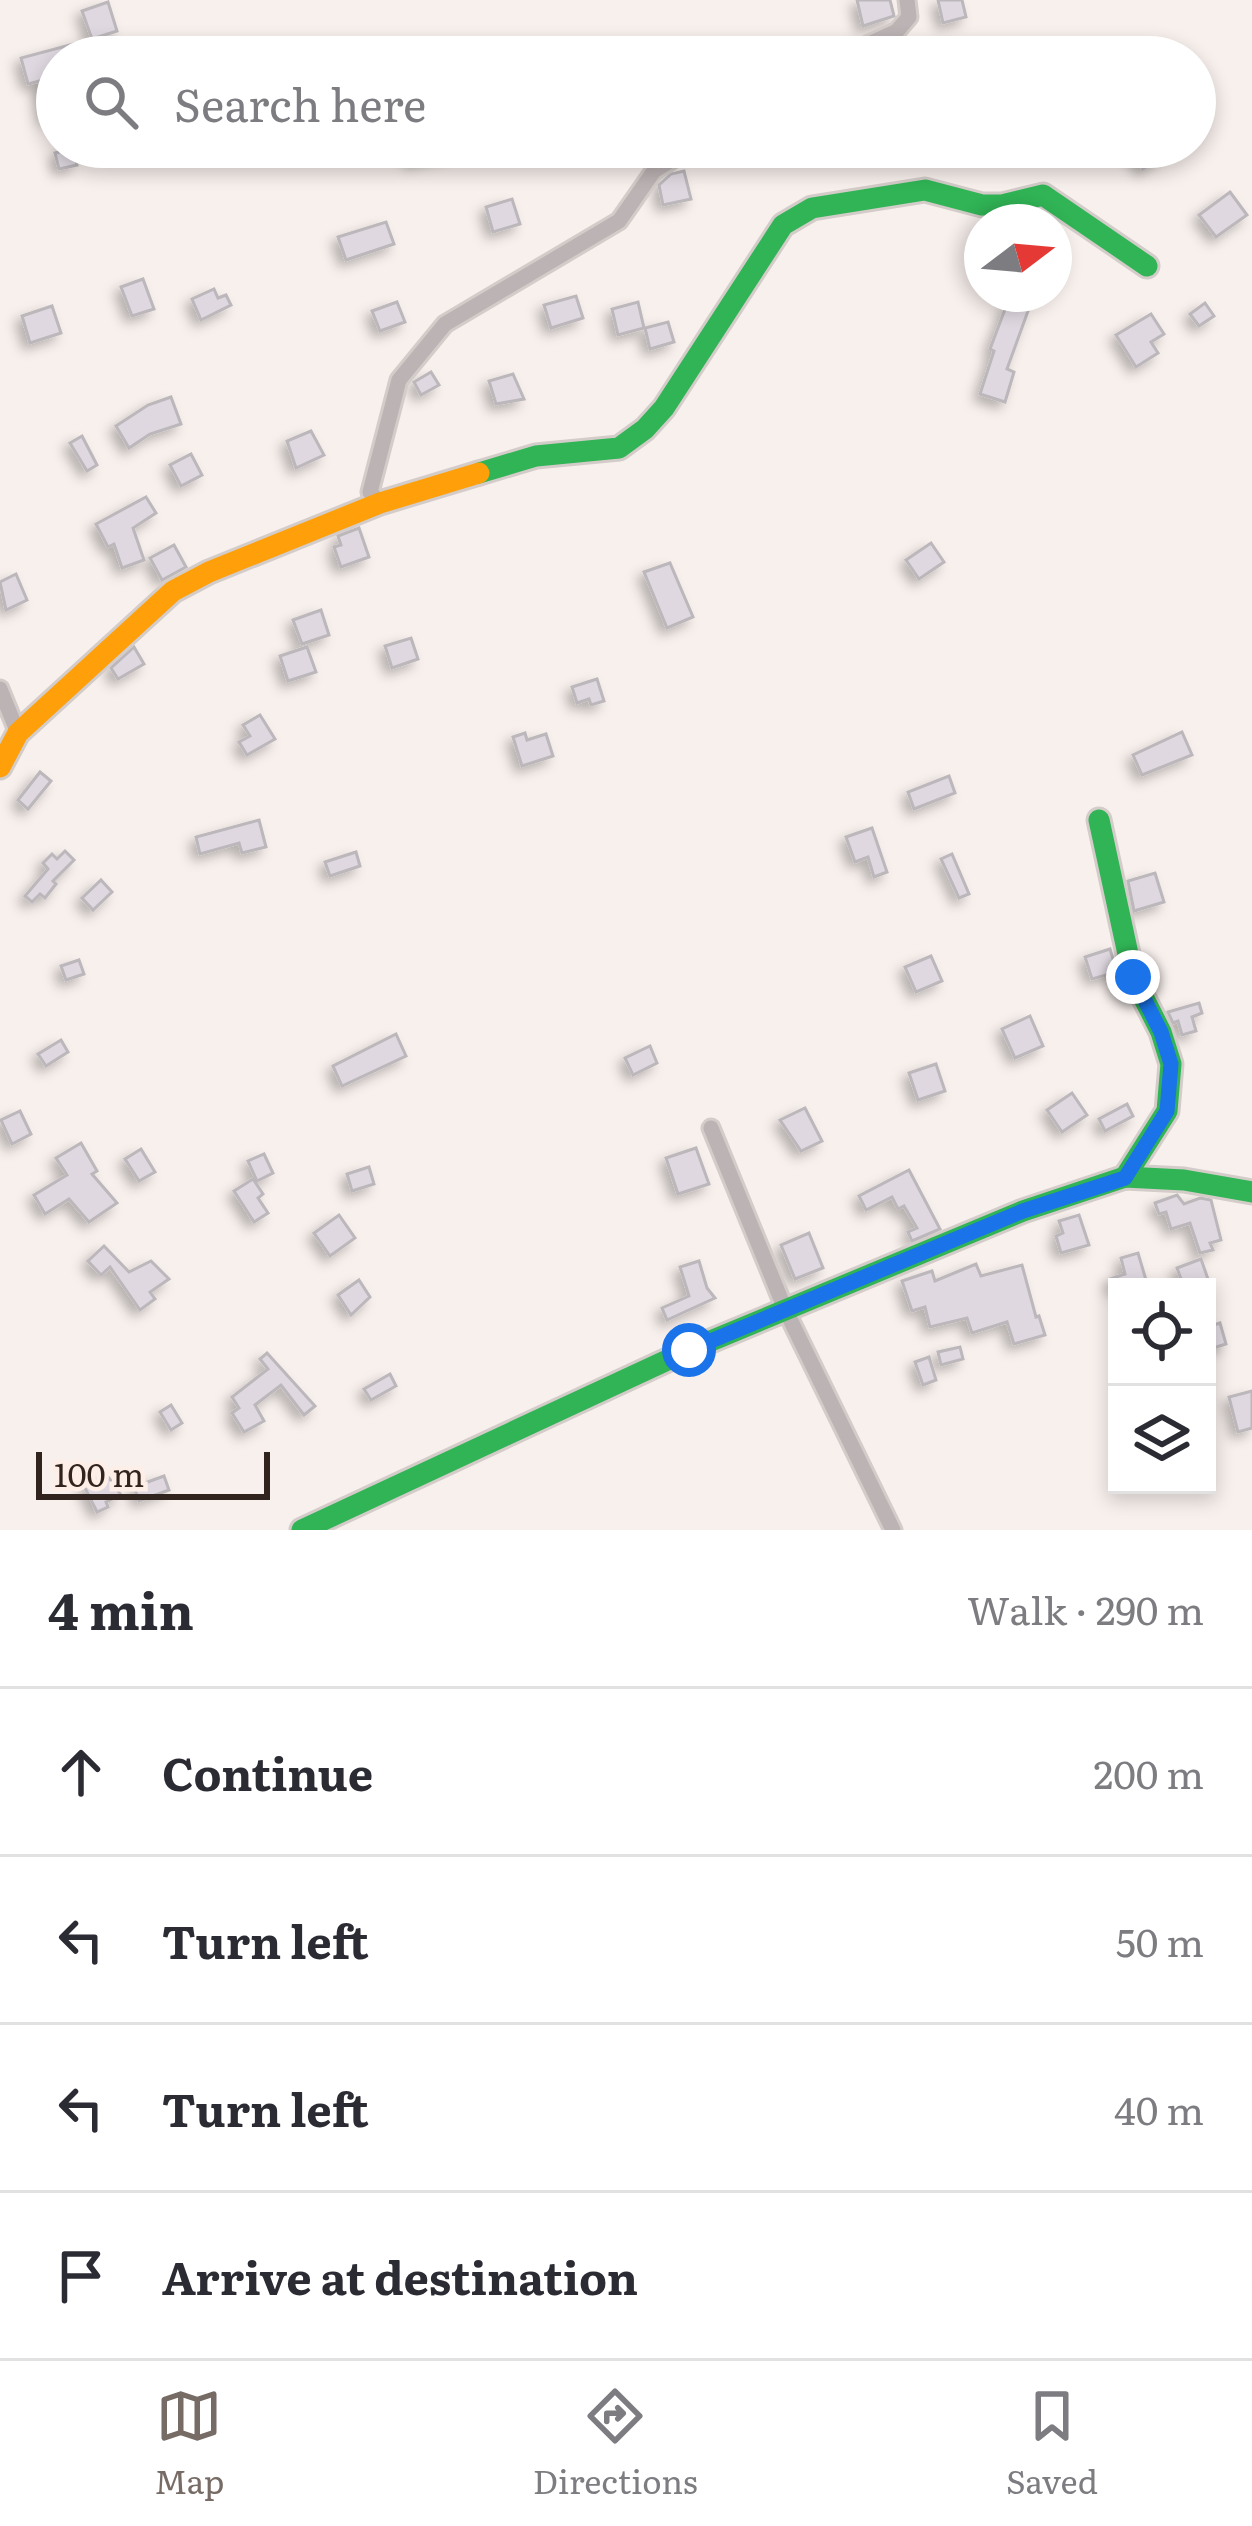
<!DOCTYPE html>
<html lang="en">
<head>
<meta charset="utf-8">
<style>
	:root { --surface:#fff; --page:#f2f2f3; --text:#2b2b33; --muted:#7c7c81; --line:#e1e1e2; --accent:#776b66 }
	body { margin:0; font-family:Literata,serif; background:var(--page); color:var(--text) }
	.controls { position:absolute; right:36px; bottom:36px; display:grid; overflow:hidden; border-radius:0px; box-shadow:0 6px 18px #0003 }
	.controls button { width:108px; height:108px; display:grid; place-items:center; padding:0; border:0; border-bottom:3px solid var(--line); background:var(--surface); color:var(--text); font:60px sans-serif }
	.compass { position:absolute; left:964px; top:204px; width:108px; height:108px; border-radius:50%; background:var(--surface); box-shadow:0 6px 18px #0003; rotate:74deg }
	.scale { position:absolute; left:36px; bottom:30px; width:234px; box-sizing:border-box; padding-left:12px; border:6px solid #31241e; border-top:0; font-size:33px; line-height:42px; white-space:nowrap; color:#31241e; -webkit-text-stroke:9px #fdefe8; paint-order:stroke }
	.stop { position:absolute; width:36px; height:36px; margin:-27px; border:9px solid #1a73e8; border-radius:50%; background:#fff }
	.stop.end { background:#1a73e8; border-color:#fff; box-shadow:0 3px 12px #0008 }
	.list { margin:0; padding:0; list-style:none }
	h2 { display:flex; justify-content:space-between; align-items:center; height:156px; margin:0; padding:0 48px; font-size:51px }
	h2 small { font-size:39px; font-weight:400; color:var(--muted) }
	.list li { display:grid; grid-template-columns:78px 1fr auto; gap:36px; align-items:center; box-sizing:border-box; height:168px; padding:0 48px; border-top:3px solid var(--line) }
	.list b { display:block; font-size:45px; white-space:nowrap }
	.list em { font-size:39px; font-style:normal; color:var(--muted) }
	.icon { flex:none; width:66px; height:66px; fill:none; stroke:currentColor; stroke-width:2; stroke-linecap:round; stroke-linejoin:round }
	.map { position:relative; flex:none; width:1252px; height:1530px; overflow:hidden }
	.search { position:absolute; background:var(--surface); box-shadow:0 6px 18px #0003; left:36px; right:36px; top:36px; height:132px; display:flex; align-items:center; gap:30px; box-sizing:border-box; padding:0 42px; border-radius:66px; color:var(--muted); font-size:45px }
	.sheet { height:828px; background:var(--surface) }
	nav { display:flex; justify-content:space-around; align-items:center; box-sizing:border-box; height:168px; border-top:3px solid var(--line); background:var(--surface); font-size:33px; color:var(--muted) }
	nav a { display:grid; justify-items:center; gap:6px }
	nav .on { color:var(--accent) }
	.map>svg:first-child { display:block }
	.building { fill:#dfd8e0; stroke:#bcb7bb; stroke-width:3; filter:url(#shadow) }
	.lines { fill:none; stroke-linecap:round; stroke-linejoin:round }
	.street-casing { stroke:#d3ccc9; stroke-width:21 }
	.fast-casing { stroke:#d3ccc9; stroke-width:27 }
	.slow-casing { stroke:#d3ccc9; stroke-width:27 }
	.street { stroke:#bcb3b4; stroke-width:15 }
	.fast { stroke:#30b455; stroke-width:21 }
	.slow { stroke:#ff9f0a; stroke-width:21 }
	.route { stroke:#1a73e8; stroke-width:15 }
</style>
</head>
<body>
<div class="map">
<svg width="1252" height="1530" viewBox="0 0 1252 1530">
	<defs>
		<filter id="shadow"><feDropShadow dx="-6" dy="6" stdDeviation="6" flood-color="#0004"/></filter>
	</defs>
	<rect width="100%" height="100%" fill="#f8f0ed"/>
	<g class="building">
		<path d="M 857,0 L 890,0 L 894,16 L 863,26 Z"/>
		<path d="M 938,0 L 962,0 L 966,17 L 943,23 Z"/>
		<path d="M 108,2 L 117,31 L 92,39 L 82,11 Z"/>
		<path d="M 77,43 L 81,57 L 57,57 L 57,116 L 46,118 L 39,81 L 28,84 L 21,58 Z"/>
		<path d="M 408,147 L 451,147 L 451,152 L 412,161 Z"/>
		<path d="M 1129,147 L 1157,147 L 1163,156 L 1143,169 Z"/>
		<path d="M 73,149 L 77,165 L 59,169 L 55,153 Z"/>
		<path d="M 684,171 L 691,199 L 663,205 L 659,185 L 671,174 Z"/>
		<path d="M 1230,192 L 1247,215 L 1216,237 L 1199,215 Z"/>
		<path d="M 512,199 L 520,224 L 493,232 L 486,207 Z"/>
		<path d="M 386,222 L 394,244 L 346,260 L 338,237 Z"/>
		<path d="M 143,279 L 154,309 L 132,316 L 121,287 Z"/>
		<path d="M 214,289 L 218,298 L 226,295 L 231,305 L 201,320 L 192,299 Z"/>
		<path d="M 576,296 L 583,318 L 551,328 L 544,305 Z"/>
		<path d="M 397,302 L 405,322 L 380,331 L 372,311 Z"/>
		<path d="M 638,302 L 644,328 L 618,335 L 612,309 Z"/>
		<path d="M 1205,303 L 1214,316 L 1199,326 L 1190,314 Z"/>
		<path d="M 1007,304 L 1028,311 L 1007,369 L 1014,372 L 1005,402 L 980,394 L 994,351 L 990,349 Z"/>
		<path d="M 52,306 L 61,333 L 30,343 L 22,316 Z"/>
		<path d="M 1151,314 L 1164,334 L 1151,342 L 1158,353 L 1136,367 L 1116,335 Z"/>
		<path d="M 668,322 L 674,342 L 650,349 L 645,328 Z"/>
		<path d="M 431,372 L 439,385 L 421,395 L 414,382 Z"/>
		<path d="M 513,374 L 524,399 L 496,404 L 489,381 Z"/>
		<path d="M 171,397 L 181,424 L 150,434 L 129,448 L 116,426 L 148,405 Z"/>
		<path d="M 311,431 L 324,455 L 296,468 L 287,441 Z"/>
		<path d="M 82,436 L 97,465 L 87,471 L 70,443 Z"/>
		<path d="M 191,454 L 202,475 L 181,486 L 170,465 Z"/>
		<path d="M 146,497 L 156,513 L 133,528 L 144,560 L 122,568 L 114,544 L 108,547 L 96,524 Z"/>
		<path d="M 359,528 L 369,557 L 341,567 L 334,547 L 341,545 L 338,536 Z"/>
		<path d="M 931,543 L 944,562 L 919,579 L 906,560 Z"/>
		<path d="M 174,545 L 186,567 L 162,580 L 150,558 Z"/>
		<path d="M 670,563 L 693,617 L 667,628 L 644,572 Z"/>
		<path d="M 16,574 L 27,600 L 6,610 L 0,582 Z"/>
		<path d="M 321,610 L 329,635 L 302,644 L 293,620 Z"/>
		<path d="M 411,638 L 418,659 L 392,668 L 385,646 Z"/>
		<path d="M 134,647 L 144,664 L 118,679 L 111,668 Z"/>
		<path d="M 307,647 L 316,672 L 288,681 L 280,656 Z"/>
		<path d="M 597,679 L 604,701 L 591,705 L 589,699 L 577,703 L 572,687 Z"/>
		<path d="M 260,715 L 275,739 L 247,755 L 239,742 L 250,736 L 243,725 Z"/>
		<path d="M 1182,732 L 1192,755 L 1142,775 L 1133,755 Z"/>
		<path d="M 525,733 L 527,740 L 546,734 L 553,756 L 522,766 L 513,737 Z"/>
		<path d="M 40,772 L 51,781 L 28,809 L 18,800 Z"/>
		<path d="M 949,776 L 955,793 L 914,809 L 908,792 Z"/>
		<path d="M 259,820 L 266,847 L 242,853 L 239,843 L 200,854 L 196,837 Z"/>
		<path d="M 872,828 L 887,872 L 874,877 L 868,857 L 855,862 L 846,837 Z"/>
		<path d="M 65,851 L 74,860 L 53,881 L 56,884 L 45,898 L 40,894 L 32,902 L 25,896 L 48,869 L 43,863 L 52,854 L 57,859 Z"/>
		<path d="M 356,852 L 360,866 L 330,876 L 325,862 Z"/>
		<path d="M 952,854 L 969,894 L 959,898 L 941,859 Z"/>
		<path d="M 1155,873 L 1164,902 L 1134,911 L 1128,881 Z"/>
		<path d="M 101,880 L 112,892 L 93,910 L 82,898 Z"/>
		<path d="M 1110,949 L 1117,972 L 1092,979 L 1085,957 Z"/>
		<path d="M 931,956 L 942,981 L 916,992 L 905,967 Z"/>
		<path d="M 79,960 L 84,974 L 66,980 L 61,966 Z"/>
		<path d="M 1199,1003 L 1202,1013 L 1192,1017 L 1196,1031 L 1182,1035 L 1178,1021 L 1173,1023 L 1168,1012 Z"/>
		<path d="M 1030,1016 L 1043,1046 L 1015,1058 L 1002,1029 Z"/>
		<path d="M 396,1034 L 406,1056 L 342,1086 L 333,1066 Z"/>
		<path d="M 61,1040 L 68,1052 L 46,1066 L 38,1054 Z"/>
		<path d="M 650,1046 L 657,1063 L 633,1075 L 625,1058 Z"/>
		<path d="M 936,1064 L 945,1091 L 918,1100 L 909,1073 Z"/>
		<path d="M 1072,1093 L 1087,1115 L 1062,1132 L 1047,1110 Z"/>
		<path d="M 1127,1104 L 1133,1116 L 1105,1131 L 1099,1119 Z"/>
		<path d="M 805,1108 L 822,1141 L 801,1151 L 780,1120 Z"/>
		<path d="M 20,1111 L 31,1134 L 12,1144 L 1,1120 Z"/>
		<path d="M 81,1143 L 97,1171 L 92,1174 L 117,1203 L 89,1222 L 69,1199 L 45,1214 L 34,1195 L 67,1175 L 56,1158 Z"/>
		<path d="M 696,1148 L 709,1184 L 678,1194 L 666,1158 Z"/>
		<path d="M 141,1149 L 155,1172 L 139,1181 L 125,1159 Z"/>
		<path d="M 264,1154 L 273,1173 L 257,1181 L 248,1161 Z"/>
		<path d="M 369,1167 L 374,1184 L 352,1191 L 347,1174 Z"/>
		<path d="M 909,1170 L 940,1229 L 912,1241 L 908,1232 L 917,1228 L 904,1206 L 898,1209 L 892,1197 L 866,1210 L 859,1196 Z"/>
		<path d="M 253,1179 L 263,1194 L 258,1198 L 268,1213 L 254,1222 L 234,1191 Z"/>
		<path d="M 1177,1195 L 1184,1204 L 1200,1198 L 1211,1200 L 1221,1240 L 1210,1243 L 1213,1250 L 1200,1253 L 1190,1223 L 1171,1229 L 1166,1212 L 1159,1214 L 1155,1203 Z"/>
		<path d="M 339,1215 L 355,1238 L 330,1256 L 314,1233 Z"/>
		<path d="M 1079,1215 L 1089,1245 L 1061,1253 L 1056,1236 L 1063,1233 L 1059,1221 Z"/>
		<path d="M 809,1233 L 823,1268 L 795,1279 L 781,1245 Z"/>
		<path d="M 104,1246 L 129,1272 L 151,1261 L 169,1279 L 150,1292 L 155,1299 L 140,1310 L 110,1267 L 101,1275 L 88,1261 Z"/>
		<path d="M 1138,1253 L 1146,1280 L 1114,1290 L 1110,1279 L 1125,1274 L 1121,1258 Z"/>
		<path d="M 1201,1259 L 1209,1282 L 1184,1287 L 1177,1268 Z"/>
		<path d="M 699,1261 L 707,1288 L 715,1298 L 667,1320 L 662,1308 L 689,1296 L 680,1267 Z"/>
		<path d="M 976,1264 L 981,1276 L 1022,1265 L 1036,1317 L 1039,1316 L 1045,1335 L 1014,1344 L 1007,1322 L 972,1333 L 967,1318 L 930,1327 L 925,1307 L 912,1311 L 902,1281 L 932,1271 L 935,1281 Z"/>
		<path d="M 359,1280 L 370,1297 L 351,1315 L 338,1295 Z"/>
		<path d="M 1220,1323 L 1226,1344 L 1213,1348 L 1207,1327 Z"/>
		<path d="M 960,1347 L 963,1359 L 941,1365 L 938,1352 Z"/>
		<path d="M 267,1353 L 315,1406 L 304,1415 L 281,1385 L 255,1405 L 264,1421 L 244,1432 L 232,1413 L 239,1408 L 232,1397 L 268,1369 L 260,1359 Z"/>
		<path d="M 929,1357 L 936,1380 L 923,1385 L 915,1362 Z"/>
		<path d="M 390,1374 L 396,1386 L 371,1400 L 364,1389 Z"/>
		<path d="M 1252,1391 L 1252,1428 L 1238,1432 L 1229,1397 Z"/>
		<path d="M 171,1405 L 182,1423 L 171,1430 L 160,1412 Z"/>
		<path d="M 107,1475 L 121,1495 L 106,1502 L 108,1507 L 97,1512 L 84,1486 Z"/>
		<path d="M 164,1476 L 169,1490 L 139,1501 L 134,1487 Z"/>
	</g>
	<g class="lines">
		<g class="street-casing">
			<g id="street">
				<path d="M 841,57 L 897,31 L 909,17 L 907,0"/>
				<path d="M 380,503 L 370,492 L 399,380 L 445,324 L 619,221 L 654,171 L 692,147"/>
				<path d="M 0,689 L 18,733"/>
				<path d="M 711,1128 L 785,1309 L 893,1530"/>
			</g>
		</g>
		<g class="fast-casing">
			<g id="fast">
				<path d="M 479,473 L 536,456 L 619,448 L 645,429 L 664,408 L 783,225 L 812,208 L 925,190 L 982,205 L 1002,205 L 1043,195 L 1147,266"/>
				<path d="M 1099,820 L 1133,977 L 1161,1032 L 1171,1064 L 1167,1111 L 1125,1177"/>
				<path d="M 302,1530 L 689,1350 L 1023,1211 L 1125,1177 L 1184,1180 L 1252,1192"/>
			</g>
		</g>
		<g class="slow-casing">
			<path id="slow" d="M 0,767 L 18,733 L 173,591 L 209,572 L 380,503 L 479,473"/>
		</g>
		<use href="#street" class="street"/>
		<use href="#fast" class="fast"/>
		<use href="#slow" class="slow"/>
	</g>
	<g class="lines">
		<path class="route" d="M 689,1350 L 1023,1211 L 1125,1178 L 1167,1111 L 1171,1064 L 1161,1032 L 1133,977"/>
	</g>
</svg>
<div class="controls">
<button><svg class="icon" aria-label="locate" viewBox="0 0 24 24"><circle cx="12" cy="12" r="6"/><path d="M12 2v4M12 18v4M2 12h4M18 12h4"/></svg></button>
<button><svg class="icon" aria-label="layers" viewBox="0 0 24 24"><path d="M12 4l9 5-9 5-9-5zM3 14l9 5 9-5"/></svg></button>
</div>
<svg class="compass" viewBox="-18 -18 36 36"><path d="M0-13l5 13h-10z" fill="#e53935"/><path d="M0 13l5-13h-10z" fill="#7c7c81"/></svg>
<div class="scale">100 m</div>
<div class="stop" style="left:689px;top:1350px"></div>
<div class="stop end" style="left:1133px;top:977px"></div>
<div class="search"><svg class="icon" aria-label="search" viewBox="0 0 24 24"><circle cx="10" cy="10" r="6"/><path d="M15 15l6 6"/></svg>Search here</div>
</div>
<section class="sheet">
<h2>4 min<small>Walk · 290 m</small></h2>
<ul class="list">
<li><svg class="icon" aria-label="ahead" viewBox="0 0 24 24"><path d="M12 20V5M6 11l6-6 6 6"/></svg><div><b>Continue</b></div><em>200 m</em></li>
<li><svg class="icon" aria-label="left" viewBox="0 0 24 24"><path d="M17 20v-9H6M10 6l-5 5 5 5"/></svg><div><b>Turn left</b></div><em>50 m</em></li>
<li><svg class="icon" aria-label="left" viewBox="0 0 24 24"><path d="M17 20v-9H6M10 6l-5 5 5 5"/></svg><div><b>Turn left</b></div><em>40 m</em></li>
<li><svg class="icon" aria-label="arrive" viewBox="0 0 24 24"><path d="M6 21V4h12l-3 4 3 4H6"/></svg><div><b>Arrive at destination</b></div></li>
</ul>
</section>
<nav>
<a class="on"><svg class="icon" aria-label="map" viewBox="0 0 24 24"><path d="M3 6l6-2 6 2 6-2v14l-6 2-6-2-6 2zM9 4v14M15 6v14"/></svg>Map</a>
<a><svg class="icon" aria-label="directions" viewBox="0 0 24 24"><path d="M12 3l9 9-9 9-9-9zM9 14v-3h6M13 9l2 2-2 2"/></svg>Directions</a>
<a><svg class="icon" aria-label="saved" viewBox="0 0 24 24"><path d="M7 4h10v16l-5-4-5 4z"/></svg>Saved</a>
</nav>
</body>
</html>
